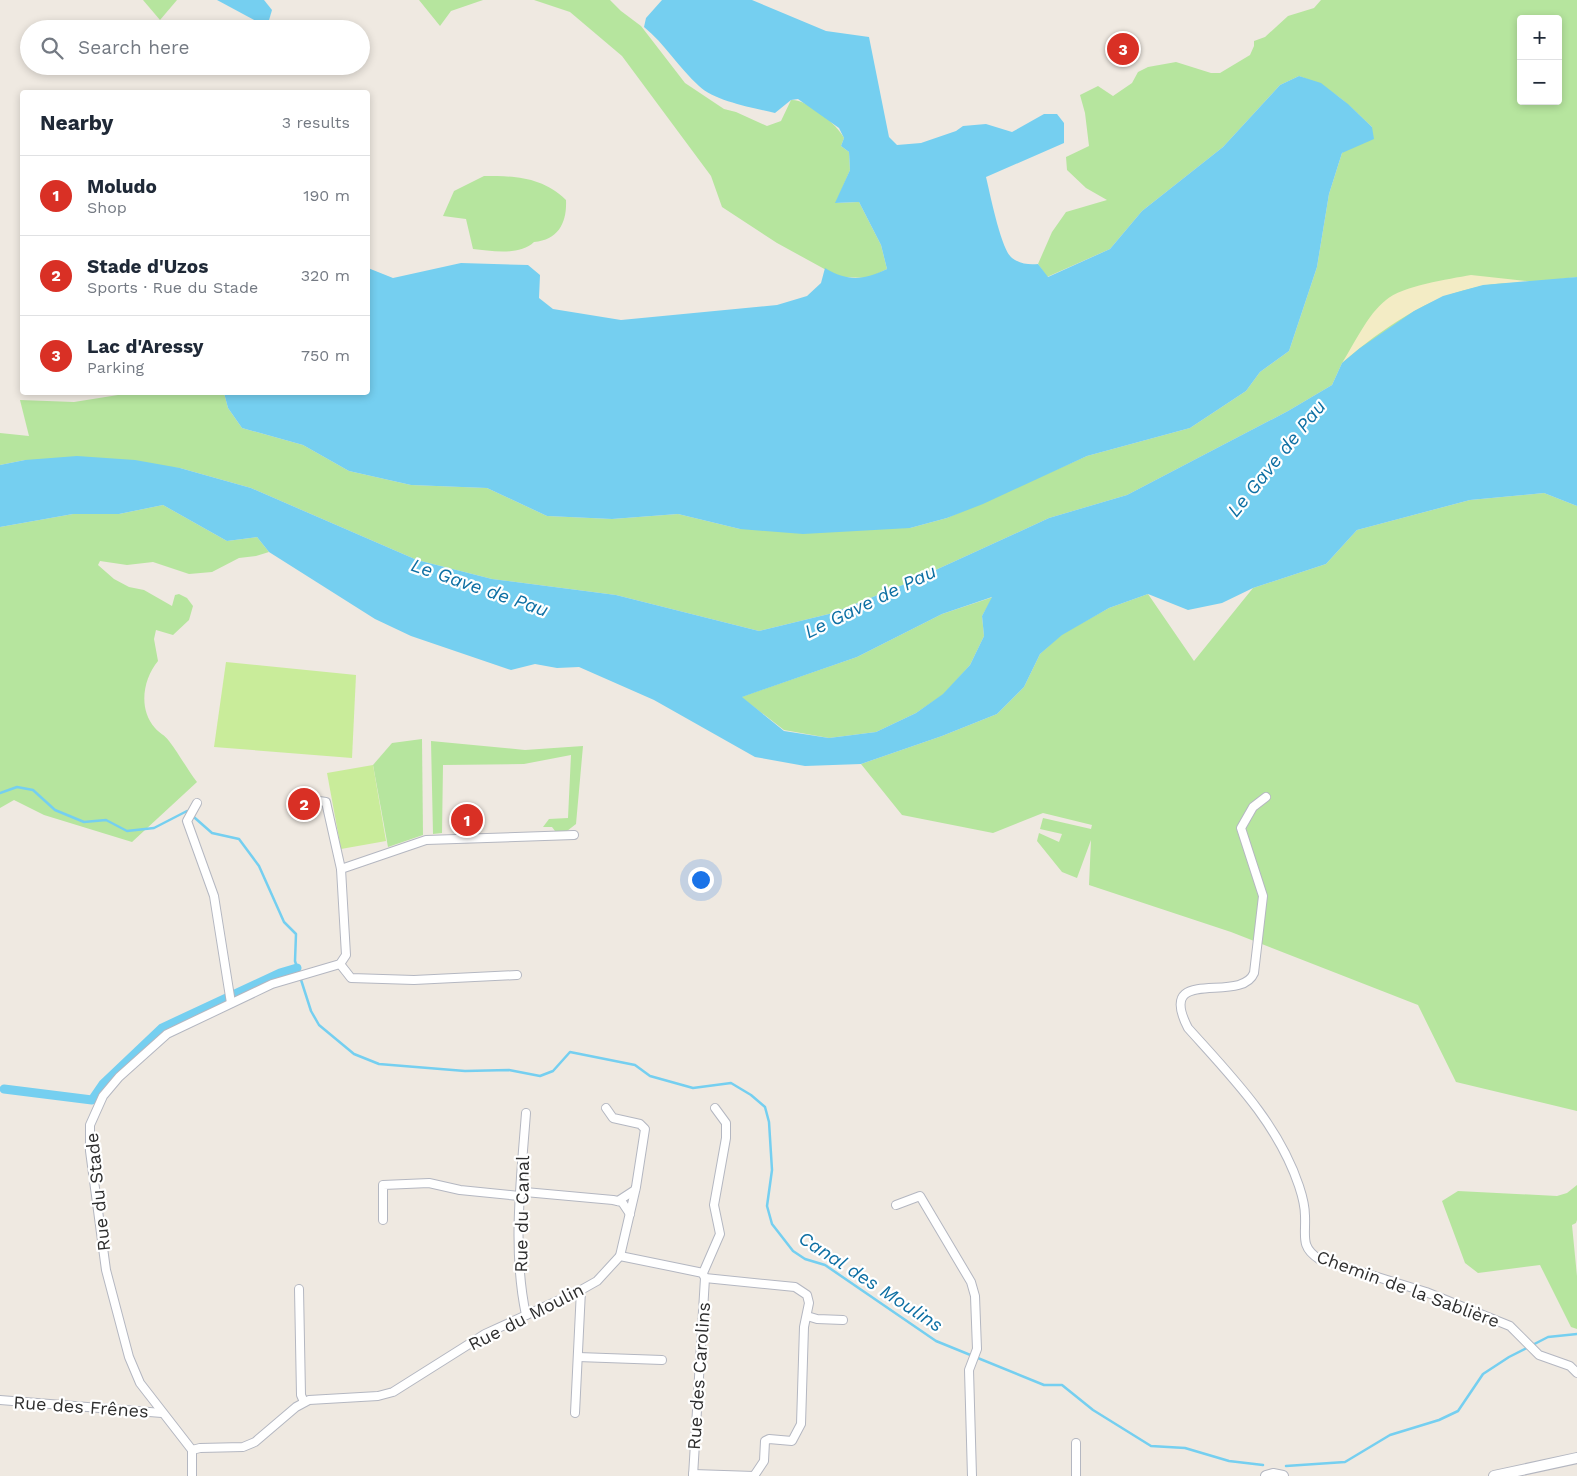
<!DOCTYPE html>
<html lang="en">
<head>
<meta charset="utf-8">
<style>
	:root { --surface:#fff; --page:#f6f6f7; --text:#1f2937; --muted:#747a83; --line:#e0e1e3; --accent:#d93025 }
	body { margin:0; font-family:"Work Sans",sans-serif; background:var(--page); color:var(--text) }
	.controls { position:absolute; right:15px; top:15px; display:grid; overflow:hidden; border-radius:5px; box-shadow:0 2px 8px #0003 }
	.controls button { width:45px; height:45px; display:grid; place-items:center; padding:0; border:0; border-bottom:1px solid var(--line); background:var(--surface); color:var(--text); font:25px sans-serif }
	.you { position:absolute; left:700px; top:879px; width:18px; height:18px; margin:-12px; border:4px solid #fff; border-radius:50%; background:#1a73e8; box-shadow:0 0 0 8px #1a73e833 }
	.badge { display:grid; place-items:center; width:32px; height:32px; border-radius:50%; background:var(--accent); color:#fff; font-size:16px; font-weight:700 }
	.pin { position:absolute; translate:-50% -50%; border:2px solid #fff; box-shadow:0 1px 5px #0006 }
	.list { margin:0; padding:0; list-style:none }
	h2 { display:flex; justify-content:space-between; align-items:center; height:65px; margin:0; padding:0 20px; font-size:21px }
	h2 small { font-size:16px; font-weight:400; color:var(--muted) }
	.list li { display:grid; grid-template-columns:32px 1fr auto; gap:15px; align-items:center; box-sizing:border-box; height:80px; padding:0 20px; border-top:1px solid var(--line) }
	.list b { display:block; font-size:19px; white-space:nowrap }
	.list p { margin:0; font-size:16px; white-space:nowrap; color:var(--muted) }
	.list em { font-size:16px; font-style:normal; color:var(--muted) }
	.icon { flex:none; width:28px; height:28px; fill:none; stroke:currentColor; stroke-width:2; stroke-linecap:round; stroke-linejoin:round }
	.map { position:relative; flex:none; width:1577px; height:1476px; overflow:hidden }
	.search { position:absolute; background:var(--surface); box-shadow:0 2px 8px #0003; left:20px; top:20px; width:350px; height:55px; display:flex; align-items:center; gap:12px; box-sizing:border-box; padding:0 18px; border-radius:28px; color:var(--muted); font-size:19px }
	.panel { position:absolute; background:var(--surface); box-shadow:0 2px 8px #0003; left:20px; top:90px; width:350px; height:305px; border-radius:5px }
	.map>svg:first-child { display:block }
	.green { fill:#b6e59e; fill-rule:evenodd }
	.sand { fill:#f3ecc5 }
	.pitch { fill:#c9ec9a }
	.water { fill:#75cff0; fill-rule:evenodd }
	.lines { fill:none; stroke-linecap:round; stroke-linejoin:round }
	.stream { stroke:#75cff0; stroke-width:2.5 }
	.canal { stroke:#75cff0; stroke-width:9 }
	.minor-casing { stroke:#b4b7c1; stroke-width:10 }
	.secondary-casing { stroke:#b4b7c1; stroke-width:12 }
	.minor { stroke:#fff; stroke-width:8 }
	.secondary { stroke:#fff; stroke-width:10 }
	.labels { text-anchor:middle; stroke-width:4.5; stroke-linejoin:round; paint-order:stroke }
	.street-label { font-size:18px; fill:#2e2e2e; stroke:#fff }
	.water-label { font-size:19px; font-style:italic; fill:#0d6fa3; stroke:#fff }
</style>
</head>
<body>
<div class="map">
<svg width="1577" height="1476" viewBox="0 0 1577 1476">
	<rect width="100%" height="100%" fill="#efe9e1"/>
	<g class="green">
		<path d="M 143,0 L 177,0 L 160,20 Z"/>
		<path d="M 419,0 L 483,0 L 451,11 L 440,26 Z"/>
		<path d="M 534,0 L 610,0 L 621,11 L 641,26 L 685,83 L 724,109 L 736,112 L 767,126 L 781,121 L 791,100 C 807,99 837,124 844,138 L 841,146 L 849,152 L 850,170 L 836,203 L 859,202 L 881,245 L 887,269 L 869,278 L 839,277 L 777,243 L 722,207 L 711,176 L 622,56 L 570,12 Z"/>
		<path d="M 1321,0 L 1577,0 L 1577,277 L 1536,282 L 1342,363 L 1332,385 L 1288,411 L 1127,495 L 1049,518 L 905,584 L 833,613 L 759,631 L 616,595 L 492,579 L 417,560 L 251,488 L 180,468 L 25,460 L 0,465 L 0,433 L 29,436 L 20,400 L 74,402 L 118,395 L 119,392 L 224,393 L 228,408 L 242,428 L 303,445 L 349,471 L 411,485 L 487,488 L 547,516 L 612,519 L 678,514 L 740,529 L 910,528 L 947,518 L 1087,456 L 1190,428 L 1246,391 L 1260,372 L 1289,351 L 1317,267 L 1329,194 L 1342,153 L 1372,127 C 1348,104 1332,87 1299,76 L 1280,85 L 1223,147 L 1142,211 L 1110,249 L 1047,277 L 1038,264 L 1052,232 L 1066,212 L 1107,200 L 1086,188 L 1067,170 L 1066,157 L 1089,146 L 1085,113 L 1080,95 L 1098,86 L 1113,96 L 1132,83 L 1138,72 L 1148,67 L 1176,62 L 1211,73 L 1220,73 L 1250,55 L 1254,46 L 1254,41 L 1265,37 L 1288,16 L 1314,8 ZM 1521,19 L 1558,19 L 1558,101 L 1521,101 Z"/>
		<path d="M 484,176 C 516,176 542,177 566,200 C 567,222 559,240 534,242 C 520,256 491,251 473,249 L 466,219 L 443,216 L 454,191 Z"/>
		<path d="M 1544,493 L 1577,506 L 1577,1111 L 1456,1082 L 1418,1005 L 1231,932 L 1089,885 L 1091,840 L 1077,878 L 1062,872 L 1037,841 L 1039,833 L 1059,842 L 1062,834 L 1040,829 L 1043,818 L 1091,829 L 1092,825 L 1043,813 L 993,833 L 902,815 L 861,764 L 942,736 L 997,714 L 1024,687 L 1040,654 L 1062,634 L 1109,608 L 1148,594 L 1194,661 L 1253,588 L 1326,564 L 1357,530 L 1470,500 Z"/>
		<path d="M 163,505 L 227,541 L 257,537 L 269,552 L 256,556 L 239,558 L 212,572 L 189,574 L 153,562 L 127,565 L 100,561 L 98,565 L 114,579 L 129,587 L 144,590 L 172,606 L 175,595 L 179,594 L 187,598 L 193,606 L 189,620 L 173,635 L 156,630 L 154,639 L 158,661 C 143,679 138,709 155,728 C 159,733 165,735 169,741 C 179,754 187,769 197,782 L 132,842 L 44,815 L 14,800 L 0,808 L 0,527 L 73,514 L 119,514 Z"/>
		<path d="M 993,597 L 982,616 L 984,636 L 970,665 L 944,694 L 916,713 L 876,732 L 829,738 L 784,730 L 741,697 L 857,657 L 942,614 Z"/>
		<path d="M 422,739 L 423,835 L 388,847 L 373,765 L 392,743 Z"/>
		<path d="M 431,741 L 525,750 L 583,746 L 576,824 L 567,831 L 555,831 L 552,827 L 543,827 L 549,819 L 568,818 L 571,755 L 524,764 L 443,765 L 442,833 L 433,834 Z"/>
		<path d="M 1577,1185 L 1577,1220 L 1576,1223 L 1572,1225 L 1577,1276 L 1577,1329 L 1571,1327 L 1540,1265 L 1478,1273 L 1465,1263 L 1442,1201 L 1458,1191 L 1557,1196 L 1567,1193 Z"/>
	</g>
	<path class="sand" d="M 1471,275 L 1536,282 C 1518,283 1499,282 1482,286 C 1428,296 1383,328 1342,363 C 1355,343 1367,315 1386,300 C 1402,286 1449,279 1471,275 Z"/>
	<g class="pitch">
		<path d="M 226,662 L 356,675 L 352,758 L 214,747 Z"/>
		<path d="M 373,765 L 386,841 L 341,849 L 327,773 Z"/>
	</g>
	<g class="water">
		<path d="M 217,0 L 264,0 L 272,10 L 267,27 Z"/>
		<path d="M 662,0 L 752,0 L 826,31 L 869,37 L 889,137 L 897,145 L 921,143 L 956,131 L 963,126 L 986,124 L 1012,132 L 1044,114 L 1057,114 L 1064,123 L 1064,143 L 986,177 C 990,193 1001,250 1012,258 C 1020,264 1029,265 1038,264 L 1048,277 L 1110,249 L 1142,211 L 1223,147 L 1280,85 L 1299,76 L 1321,83 L 1348,104 L 1372,127 L 1374,139 L 1342,153 L 1329,194 L 1317,267 L 1289,351 L 1260,372 L 1246,391 L 1190,428 L 1087,456 L 983,504 L 947,518 L 910,528 L 803,534 L 740,529 L 678,514 L 612,519 L 547,516 L 487,488 L 411,485 L 349,471 L 303,445 L 242,428 L 228,408 L 224,393 L 368,392 L 368,268 L 393,278 L 461,263 L 528,265 L 540,275 L 539,298 L 553,309 L 621,320 L 777,305 L 807,296 L 821,283 L 825,268 C 848,282 864,280 887,269 L 881,245 L 859,202 L 835,203 L 850,170 L 849,152 L 841,146 L 844,138 L 839,128 L 798,99 L 791,100 L 775,113 C 754,108 714,101 699,86 C 679,68 665,44 644,27 L 646,18 Z"/>
		<path d="M 1577,277 L 1577,506 L 1544,493 L 1470,500 L 1357,530 L 1326,564 L 1253,588 L 1222,603 L 1188,610 L 1148,594 L 1109,608 L 1062,635 L 1040,654 L 1024,687 L 997,714 L 942,736 L 861,764 L 805,766 L 755,757 L 654,700 L 579,667 L 557,668 L 535,664 L 511,670 L 411,636 L 375,619 L 269,552 L 257,537 L 227,541 L 163,505 L 119,514 L 73,514 L 0,527 L 0,465 L 25,460 L 77,456 L 135,460 L 180,468 L 251,488 L 417,560 L 492,579 L 616,595 L 759,631 L 833,613 L 905,584 L 1049,518 L 1127,495 L 1288,411 L 1332,385 L 1342,363 L 1360,348 L 1414,311 L 1443,296 L 1483,285 ZM 992,597 L 982,616 L 984,636 L 970,665 L 943,694 L 916,713 L 876,732 L 829,738 L 784,731 L 742,697 L 857,657 L 942,614 Z"/>
	</g>
	<g class="lines">
		<g class="stream">
			<path d="M 0,793 L 17,787 L 33,790 L 55,810 L 84,822 L 106,820 L 127,831 L 154,828 L 187,811 L 212,833 L 239,839 L 259,866 L 284,922 L 296,934 L 295,961 L 311,1011 L 319,1025 L 354,1054 L 379,1064 L 465,1071 L 509,1070 L 540,1076 L 553,1071 L 570,1052 L 635,1065 L 650,1076 L 693,1088 L 731,1083 L 751,1095 L 765,1107 L 769,1122 L 772,1170 L 767,1206 L 772,1224 L 793,1251 L 805,1259 L 825,1265 L 936,1341 L 1044,1385 L 1062,1385 L 1093,1410 L 1151,1446 L 1185,1448 L 1229,1461 L 1263,1465"/>
			<path d="M 1286,1466 L 1345,1462 L 1390,1435 L 1439,1420 L 1458,1411 L 1483,1374 L 1509,1357 L 1548,1337 L 1577,1334"/>
		</g>
		<path class="canal" d="M 4,1089 L 92,1100 L 103,1084 L 162,1028 L 280,973 L 297,968"/>
		<g class="minor-casing">
			<g id="minor">
				<path d="M 1266,797 L 1253,807 L 1241,828 L 1263,896 L 1254,973 C 1241,1005 1155,964 1188,1028 C 1231,1076 1278,1123 1299,1186 C 1302,1195 1305,1207 1305,1216 C 1306,1236 1300,1247 1319,1259 L 1426,1292 L 1510,1326 L 1539,1355 L 1570,1366 L 1577,1373"/>
				<path d="M 197,803 L 187,821 L 214,896 L 231,1003"/>
				<path d="M 341,869 L 426,840 L 574,835"/>
				<path d="M 340,964 L 351,978 L 414,980 L 517,975"/>
				<path d="M 606,1108 L 613,1118 L 640,1124 L 645,1129 L 636,1187 L 620,1256"/>
				<path d="M 618,1201 L 635,1190"/>
				<path d="M 896,1205 L 920,1196 L 971,1282 L 975,1296 L 977,1349 L 969,1370 L 972,1476"/>
				<path d="M 383,1220 L 383,1185 L 429,1183 L 460,1190 L 519,1196 L 525,1192 L 613,1200 L 622,1202 L 630,1214"/>
				<path d="M 299,1289 L 301,1395 L 304,1402"/>
				<path d="M 526,1315 C 512,1249 521,1180 526,1113"/>
				<path d="M 807,1316 L 817,1319 L 843,1320"/>
				<path d="M 578,1357 L 662,1360"/>
				<path d="M 0,1400 L 162,1413"/>
				<path d="M 575,1413 L 581,1290"/>
				<path d="M 192,1450 L 200,1448 L 243,1447 L 255,1442 L 296,1407 L 309,1400 L 378,1396 L 393,1392 L 485,1334 L 581,1290 L 597,1281 L 620,1256 L 703,1273 L 720,1234 L 714,1205 L 726,1138 L 726,1123 L 715,1108"/>
				<path d="M 693,1474 L 754,1476 L 764,1461 L 765,1441 L 769,1439 L 792,1441 L 801,1424 L 804,1327 L 809,1303 L 807,1295 L 795,1287 L 705,1278"/>
				<path d="M 192,1476 L 192,1450 L 140,1383 L 129,1357 L 106,1270 L 90,1151 L 90,1125 L 103,1096 L 119,1077 L 167,1034 L 272,984 L 340,964 L 346,955 L 341,869 L 326,802 L 319,801"/>
				<path d="M 693,1476 L 705,1278 L 703,1274"/>
				<path d="M 1076,1476 L 1076,1443"/>
			</g>
		</g>
		<g class="secondary-casing">
			<g id="secondary">
				<path d="M 1266,1476 L 1273,1474 L 1283,1476"/>
				<path d="M 1494,1476 L 1577,1458"/>
			</g>
		</g>
		<use href="#minor" class="minor"/>
		<use href="#secondary" class="secondary"/>
	</g>
	<g class="labels">
		<g class="street-label">
			<text transform="translate(98 1192) rotate(-96)" y="6">Rue du Stade</text>
			<text transform="translate(522 1214) rotate(-89)" y="6">Rue du Canal</text>
			<text transform="translate(1408 1289) rotate(20)" y="6">Chemin de la Sablière</text>
			<text transform="translate(526 1317) rotate(-27)" y="6">Rue du Moulin</text>
			<text transform="translate(699 1376) rotate(-86)" y="6">Rue des Carolins</text>
			<text transform="translate(81 1407) rotate(4)" y="6">Rue des Frênes</text>
		</g>
		<g class="water-label">
			<text transform="translate(1276 458) rotate(-51)" y="7">Le Gave de Pau</text>
			<text transform="translate(480 587) rotate(19)" y="7">Le Gave de Pau</text>
			<text transform="translate(870 601) rotate(-26)" y="7">Le Gave de Pau</text>
			<text transform="translate(871 1281) rotate(33)" y="7">Canal des Moulins</text>
		</g>
	</g>
</svg>
<div class="controls">
<button>+</button>
<button>−</button>
</div>
<div class="you"></div>
<div class="pin badge" style="left:467px;top:820px">1</div>
<div class="pin badge" style="left:304px;top:804px">2</div>
<div class="pin badge" style="left:1123px;top:49px">3</div>
<div class="search"><svg class="icon" aria-label="search" viewBox="0 0 24 24"><circle cx="10" cy="10" r="6"/><path d="M15 15l6 6"/></svg>Search here</div>
<section class="panel">
<h2>Nearby<small>3 results</small></h2>
<ul class="list">
<li><span class="badge">1</span><div><b>Moludo</b><p>Shop</p></div><em>190 m</em></li>
<li><span class="badge">2</span><div><b>Stade d'Uzos</b><p>Sports · Rue du Stade</p></div><em>320 m</em></li>
<li><span class="badge">3</span><div><b>Lac d'Aressy</b><p>Parking</p></div><em>750 m</em></li>
</ul>
</section>
</div>
</body>
</html>
